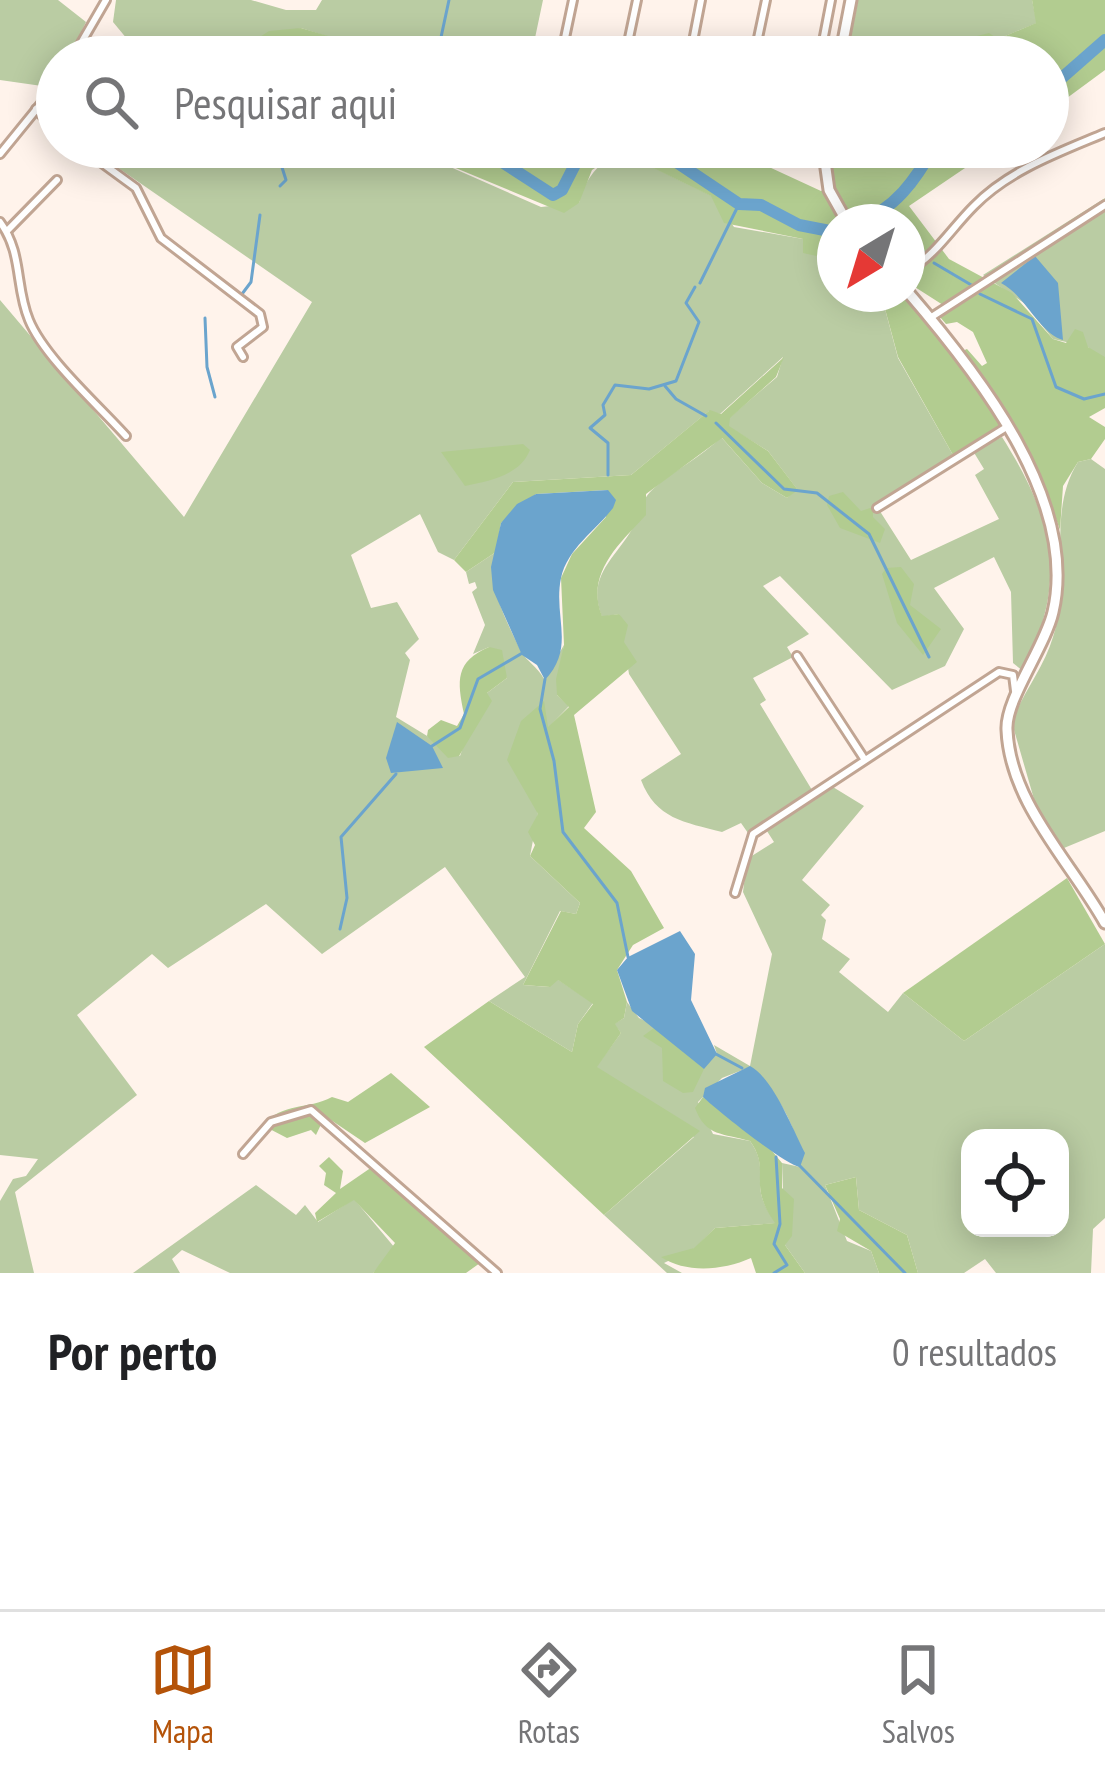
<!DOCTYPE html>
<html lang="pt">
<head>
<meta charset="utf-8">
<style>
	:root { --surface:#fff; --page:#f6f6f6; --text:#202124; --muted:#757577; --line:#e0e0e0; --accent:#b45309 }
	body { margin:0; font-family:"PT Sans Narrow",sans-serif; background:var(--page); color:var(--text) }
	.controls { position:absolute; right:36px; bottom:36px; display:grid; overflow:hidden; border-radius:24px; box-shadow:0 6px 30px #0003 }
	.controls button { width:108px; height:108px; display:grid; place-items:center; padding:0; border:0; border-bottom:3px solid var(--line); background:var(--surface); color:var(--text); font:60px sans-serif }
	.compass { position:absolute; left:817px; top:204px; width:108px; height:108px; border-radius:50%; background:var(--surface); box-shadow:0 6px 30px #0003; rotate:218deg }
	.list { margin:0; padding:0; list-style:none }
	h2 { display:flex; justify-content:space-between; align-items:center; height:156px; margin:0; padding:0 48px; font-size:51px }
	h2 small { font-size:39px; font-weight:400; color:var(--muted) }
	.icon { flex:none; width:66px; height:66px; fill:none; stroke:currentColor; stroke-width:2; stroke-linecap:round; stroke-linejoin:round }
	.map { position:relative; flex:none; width:1105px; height:1273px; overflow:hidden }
	.search { position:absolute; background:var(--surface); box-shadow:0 6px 30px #0003; left:36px; right:36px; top:36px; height:132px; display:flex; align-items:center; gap:30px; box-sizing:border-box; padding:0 42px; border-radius:66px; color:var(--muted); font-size:45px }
	.sheet { height:336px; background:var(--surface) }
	nav { display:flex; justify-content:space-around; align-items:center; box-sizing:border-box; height:168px; border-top:3px solid var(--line); background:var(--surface); font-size:33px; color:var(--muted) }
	nav a { display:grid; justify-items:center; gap:6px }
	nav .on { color:var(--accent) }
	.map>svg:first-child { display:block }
	.green { fill:#bacca3; fill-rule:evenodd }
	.forest { fill:#b2cc90 }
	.water { fill:#6ba4cd }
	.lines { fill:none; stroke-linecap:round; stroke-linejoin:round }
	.stream { stroke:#6ba4cd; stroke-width:3 }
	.river { stroke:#6ba4cd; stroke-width:12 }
	.minor-casing { stroke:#c1a593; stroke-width:12 }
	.secondary-casing { stroke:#c1a593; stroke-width:15 }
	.minor { stroke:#fff; stroke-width:6 }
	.secondary { stroke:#fff; stroke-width:9 }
</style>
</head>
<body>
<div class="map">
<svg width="1105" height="1273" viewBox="0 0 1105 1273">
	<rect width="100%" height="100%" fill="#fff3eb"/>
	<g class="green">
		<path d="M 0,0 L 58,0 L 86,22 L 69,57 L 57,57 L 57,77 L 49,87 L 0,80 Z"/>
		<path d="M 116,0 L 251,0 L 286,10 L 316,10 L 322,0 L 543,0 L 531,57 L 421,57 L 408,52 L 407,57 L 355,57 L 351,44 L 301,28 L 229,57 L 142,57 L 113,22 Z"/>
		<path d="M 858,0 L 1032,0 L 1037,23 L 998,39 L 973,37 L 975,57 L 847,57 Z"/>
		<path d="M 88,147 L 186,147 L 201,155 L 210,147 L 405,147 L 541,207 L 579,203 C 585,174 611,147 643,147 L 646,164 L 712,196 L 734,227 L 803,239 L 821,259 L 835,260 L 835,294 L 881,294 L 898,358 L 953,455 L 876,505 L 911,560 L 999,519 L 975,475 L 984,469 L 973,451 L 1002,437 C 1055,521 1068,580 1023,671 L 1013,663 L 1011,592 L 994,557 L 934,588 L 964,629 L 945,666 L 892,690 L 780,576 L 763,586 L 809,634 L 787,647 L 793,657 L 753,678 L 766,700 L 760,704 L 812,790 L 748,833 L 741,823 L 722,832 C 684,822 656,819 641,780 L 681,754 L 629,674 L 619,614 L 602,617 C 585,574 618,557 635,524 C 641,512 642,499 652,490 C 673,470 701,458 721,437 L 762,483 L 787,498 L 797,489 L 768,451 L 729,427 L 729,418 L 777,377 L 783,357 L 720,414 L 709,411 L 631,475 L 513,482 L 454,560 L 438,552 L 420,514 L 351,555 L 371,608 L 397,602 L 419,639 L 405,653 L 410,660 L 396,717 L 460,756 C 470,727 480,729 487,693 L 507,678 L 489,647 L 473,654 L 485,625 L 472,592 L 477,588 L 475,582 L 469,584 L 466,572 L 496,552 C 484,579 508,625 521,651 C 526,661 538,667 544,679 L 564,645 L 557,695 L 569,706 L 547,729 L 543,703 L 518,742 L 538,814 L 530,856 L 580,903 L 576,914 L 560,911 L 523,985 L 549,987 L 557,979 L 593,1003 L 578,1024 L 572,1052 L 489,1001 L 525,977 L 445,867 L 322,954 L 266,904 L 168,968 L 152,954 L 77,1015 L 137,1095 L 15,1192 L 34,1273 L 0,1273 L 0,1201 L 13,1179 L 26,1176 L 38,1159 L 0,1155 L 0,300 L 184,517 L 312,302 Z"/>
		<path d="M 1105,198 L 1105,357 L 1100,358 L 1088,347 L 1053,339 L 1024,303 L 983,275 Z"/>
		<path d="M 1091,459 L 1105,469 L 1105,831 L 1064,848 L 1036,806 L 1012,723 C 1022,693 1044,668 1053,637 C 1072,579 1045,515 1078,462 Z"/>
		<path d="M 828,784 L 864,806 L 802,880 L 830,905 L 821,915 L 826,920 L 822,939 L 850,959 L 839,972 L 888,1012 L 903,993 L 964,1041 L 1105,944 L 1105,1218 L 1093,1229 L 1091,1273 L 996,1273 L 985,1259 L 964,1273 L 918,1273 L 907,1235 L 859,1210 L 856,1177 L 825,1185 L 847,1241 L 871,1251 L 879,1273 L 805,1273 L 785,1245 L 782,1163 L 800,1167 C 801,1129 776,1092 750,1067 L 722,1078 L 698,1102 L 713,1134 L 750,1141 C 773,1173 745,1182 776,1223 L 715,1228 L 695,1248 L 664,1263 L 682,1273 L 667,1273 L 604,1215 L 694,1137 L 596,1067 L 621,1033 L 614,1024 L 624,1018 L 627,1002 L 639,1018 L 717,1054 L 714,1045 L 750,1066 L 772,954 L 743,892 L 747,859 L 774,842 L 765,828 ZM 970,1138 L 1060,1138 L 1060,1228 L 970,1228 Z"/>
		<path d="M 256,1185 L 296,1215 L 305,1205 L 318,1222 L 354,1199 L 395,1248 L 373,1273 L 230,1273 L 182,1250 L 172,1259 L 180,1273 L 133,1273 Z"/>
	</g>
	<g class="forest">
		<path d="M 1032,0 L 1105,0 L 1105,70 L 1048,112 L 1048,57 L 975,57 L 973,37 L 989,33 L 998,39 L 1036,23 Z"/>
		<path d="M 301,28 L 352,43 L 355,57 L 229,57 L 269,31 Z"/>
		<path d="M 405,147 L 627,147 L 592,170 L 579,203 L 564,213 Z"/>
		<path d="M 643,147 L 726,147 L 821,191 L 832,187 L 829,147 L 996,147 L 909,206 L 949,259 L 1012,293 L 1053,339 L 1066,343 L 1075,329 L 1083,332 L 1088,347 L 1105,357 L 1105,408 L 1089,417 L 1105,427 L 1105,439 L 1091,459 L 1078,462 L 1063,486 L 1060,530 L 1044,485 L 1008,420 L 953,455 L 898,357 L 881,294 L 903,294 L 953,355 L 967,349 L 982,366 L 987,363 L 973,332 L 957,322 L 946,324 L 940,317 L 946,311 L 943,305 L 907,282 L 924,265 L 907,245 L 907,222 L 835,222 L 835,260 L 803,253 L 803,239 L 724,223 L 711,196 L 645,164 Z"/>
		<path d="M 784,357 L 776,377 L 730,418 L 729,426 L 768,451 L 798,490 L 787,498 L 762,483 L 722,438 L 646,494 L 646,515 C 619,544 585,574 602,616 L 619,614 L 628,625 L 624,642 L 637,662 L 574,715 L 596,812 L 584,828 L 631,871 L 664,928 L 633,945 L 617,970 L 627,1002 L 624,1018 L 615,1024 L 621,1033 L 597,1067 L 700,1131 L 604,1215 L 424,1047 L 489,1001 L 572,1052 L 578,1024 L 593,1004 L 558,980 L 550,987 L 523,985 L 561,911 L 576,914 L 580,903 L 530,856 L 535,845 L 528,832 L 538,814 L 507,760 L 521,721 L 544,701 L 548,727 L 569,707 L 557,695 L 556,679 L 564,645 L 561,578 L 572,554 L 606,517 L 608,490 L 536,494 L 501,523 L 496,552 L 466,572 L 454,560 L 513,482 L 631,475 L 710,410 L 721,414 Z"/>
		<path d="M 523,444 L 530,450 C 520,475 490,481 465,486 L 441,452 Z"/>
		<path d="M 843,492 L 861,511 L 873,507 L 873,517 L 885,529 L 880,543 L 840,528 L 827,505 L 829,496 Z"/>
		<path d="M 901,567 L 914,584 L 910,605 L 941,629 L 923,655 L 897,623 L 882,574 L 886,568 Z"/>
		<path d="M 489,647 L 502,650 L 507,678 L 487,693 L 492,701 L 459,756 L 448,758 L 427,736 L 428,730 L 441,720 L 457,726 L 464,714 C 457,680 455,662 489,647 Z"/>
		<path d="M 1067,878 L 1105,944 L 964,1041 L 903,993 Z"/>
		<path d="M 654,1028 L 704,1069 L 693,1092 L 683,1093 L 663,1081 L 662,1048 L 643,1036 Z"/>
		<path d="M 391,1073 L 430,1107 L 365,1143 L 325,1116 L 316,1135 L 311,1130 L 287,1138 L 262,1125 C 284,1102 307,1110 332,1097 L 348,1102 Z"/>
		<path d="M 703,1097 L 763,1140 L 782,1163 L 782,1188 L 794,1199 L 792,1236 L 785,1245 L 805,1273 L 756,1273 L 751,1258 C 722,1271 685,1273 661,1257 L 694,1248 L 715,1228 L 775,1223 C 746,1182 772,1172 750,1141 C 723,1133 706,1137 695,1108 Z"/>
		<path d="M 329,1157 L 343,1171 L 340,1189 L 372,1167 L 480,1263 L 466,1273 L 373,1273 L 395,1243 L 354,1200 L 317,1222 L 315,1213 L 336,1193 L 324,1185 L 326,1173 L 319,1166 Z"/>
		<path d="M 856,1177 L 859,1210 L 907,1235 L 918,1273 L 879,1273 L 871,1251 L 837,1231 L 840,1219 L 825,1185 Z"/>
	</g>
	<g class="water">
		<path d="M 1035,256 L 1058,283 L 1063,340 C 1039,333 1026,296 1001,283 Z"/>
		<path d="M 608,490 L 616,500 L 613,508 C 596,530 567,549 561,578 C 553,617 576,647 545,680 L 537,665 L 522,655 L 493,590 L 491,567 L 501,523 L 517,504 L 536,494 Z"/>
		<path d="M 397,722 L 432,746 L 443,768 L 391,773 L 386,758 Z"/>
		<path d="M 680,931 L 695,954 L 691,1000 L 717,1054 L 704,1069 L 632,1011 L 617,970 L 628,957 Z"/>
		<path d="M 750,1066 C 773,1078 793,1130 805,1153 L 800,1167 C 784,1164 718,1111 703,1097 L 705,1088 Z"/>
	</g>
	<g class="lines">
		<g class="stream">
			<path d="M 427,57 L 440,42 L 449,0"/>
			<path d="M 280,186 L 286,180 L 280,161 L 291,147"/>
			<path d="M 884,208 L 898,222"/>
			<path d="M 907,231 L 925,254"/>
			<path d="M 934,263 L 973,286"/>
			<path d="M 700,283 L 739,204"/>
			<path d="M 242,294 L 251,282 L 260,215"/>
			<path d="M 980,294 L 1032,319 L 1056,387 L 1084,399 L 1105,394"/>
			<path d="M 205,318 L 207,367 L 215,397"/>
			<path d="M 665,386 L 676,399 L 706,416"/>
			<path d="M 716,423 L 784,489 L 817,493 L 869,534 L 929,657"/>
			<path d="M 608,475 L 608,443 L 590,428 L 605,415 L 603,405 L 615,385 L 649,389 L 676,381 L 699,322 L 686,303 L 695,287"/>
			<path d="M 545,679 L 540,709 L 554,761 L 563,832 L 617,903 L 628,957"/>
			<path d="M 432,746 L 460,728 L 478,679 L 524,652"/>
			<path d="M 340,929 L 347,898 L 341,837 L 396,774"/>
			<path d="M 714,1053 L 742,1068"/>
			<path d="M 799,1165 L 905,1273"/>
			<path d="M 774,1273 L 787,1265 L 774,1244 L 780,1224 L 776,1157"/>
		</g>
		<g class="river">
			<path d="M 1048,90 L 1105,40"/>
			<path d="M 479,147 L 553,195 L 562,190 L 584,147"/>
			<path d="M 654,147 L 739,204 L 761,205 L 799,225 L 835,232"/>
			<path d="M 858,222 C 895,210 916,179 934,147"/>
		</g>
		<g class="minor-casing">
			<g id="minor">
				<path d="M 73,57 L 106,0"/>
				<path d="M 561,57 L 573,0"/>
				<path d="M 625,57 L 637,0"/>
				<path d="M 690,57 L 701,0"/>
				<path d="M 754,57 L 766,0"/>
				<path d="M 820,57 L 831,0"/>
				<path d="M 36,109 L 57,131"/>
				<path d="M 80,147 L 136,188 L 161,238 L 260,314 L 263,327 L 237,347 L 243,357"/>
				<path d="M 0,154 L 57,84"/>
				<path d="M 0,222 C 23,253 15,287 29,320 C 44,357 98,405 126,436"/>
				<path d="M 7,231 L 57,180"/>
				<path d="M 907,272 C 937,254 950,230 974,206 C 1009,170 1060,152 1105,133"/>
				<path d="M 930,318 L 1105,205"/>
				<path d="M 877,508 L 1005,428"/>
				<path d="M 797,656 L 863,757"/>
				<path d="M 735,893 L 753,834 L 999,672 L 1013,675 L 1015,691"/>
				<path d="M 243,1154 L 271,1122 L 311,1110 L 497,1273"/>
			</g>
		</g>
		<g class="secondary-casing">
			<g id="secondary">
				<path d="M 840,57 L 851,0"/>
				<path d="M 823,147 L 829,190 L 847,222"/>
				<path d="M 907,291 C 976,371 1079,500 1053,612 C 1045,647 1005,700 1007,730 C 1010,803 1071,862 1105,923"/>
			</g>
		</g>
		<use href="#minor" class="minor"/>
		<use href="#secondary" class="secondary"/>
	</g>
</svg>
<div class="controls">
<button><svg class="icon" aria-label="locate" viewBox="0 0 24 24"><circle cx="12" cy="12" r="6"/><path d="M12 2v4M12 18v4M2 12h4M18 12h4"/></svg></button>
</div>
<svg class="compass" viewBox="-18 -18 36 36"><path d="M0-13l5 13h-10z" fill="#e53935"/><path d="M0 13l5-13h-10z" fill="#757577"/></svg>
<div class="search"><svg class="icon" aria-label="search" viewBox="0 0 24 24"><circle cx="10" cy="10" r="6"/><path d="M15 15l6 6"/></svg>Pesquisar aqui</div>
</div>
<section class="sheet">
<h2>Por perto<small>0 resultados</small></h2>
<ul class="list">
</ul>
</section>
<nav>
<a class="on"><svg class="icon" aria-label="map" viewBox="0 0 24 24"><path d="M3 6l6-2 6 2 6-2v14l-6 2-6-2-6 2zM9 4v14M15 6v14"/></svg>Mapa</a>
<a><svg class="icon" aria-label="directions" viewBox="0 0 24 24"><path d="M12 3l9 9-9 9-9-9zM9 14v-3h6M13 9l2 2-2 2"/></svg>Rotas</a>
<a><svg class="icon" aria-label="saved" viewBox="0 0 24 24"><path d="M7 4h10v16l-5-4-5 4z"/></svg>Salvos</a>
</nav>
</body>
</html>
